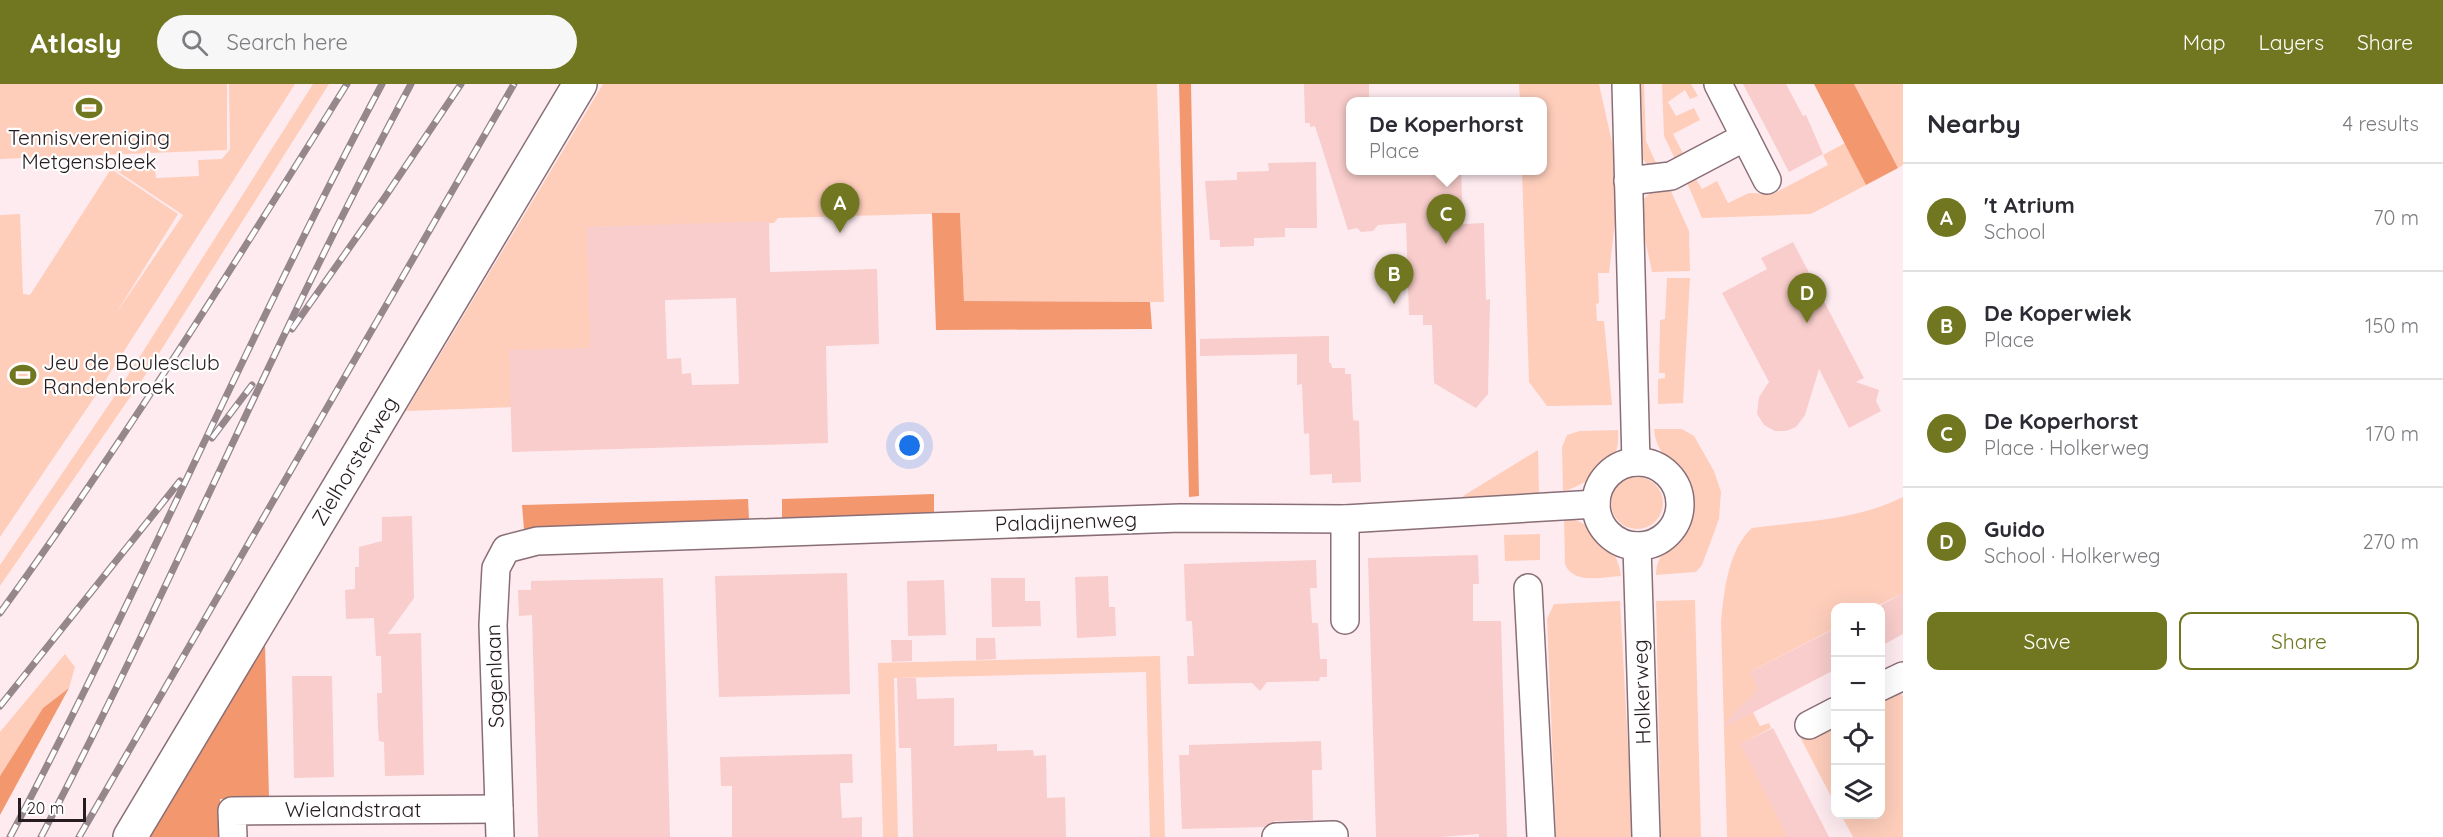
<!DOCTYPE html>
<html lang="en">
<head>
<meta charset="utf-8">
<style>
	:root { --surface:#fff; --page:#f7f7f7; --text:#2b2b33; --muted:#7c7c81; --line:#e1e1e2; --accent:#707720 }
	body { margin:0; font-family:Quicksand,sans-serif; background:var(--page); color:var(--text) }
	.controls { position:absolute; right:18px; bottom:18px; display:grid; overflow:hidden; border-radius:12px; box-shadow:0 6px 24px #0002 }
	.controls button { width:54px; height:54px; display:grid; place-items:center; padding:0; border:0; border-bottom:2px solid var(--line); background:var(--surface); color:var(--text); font:30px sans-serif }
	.scale { position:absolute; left:18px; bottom:15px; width:68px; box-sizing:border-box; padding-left:6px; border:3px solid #261c1f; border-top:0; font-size:16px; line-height:21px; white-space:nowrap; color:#261c1f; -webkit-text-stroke:4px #fff; paint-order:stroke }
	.you { position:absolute; left:910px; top:362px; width:21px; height:21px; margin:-15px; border:4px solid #fff; border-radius:50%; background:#1a73e8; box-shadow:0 0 0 9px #1a73e833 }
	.badge { display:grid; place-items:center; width:39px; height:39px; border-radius:50%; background:var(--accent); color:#fff; font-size:20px; font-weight:700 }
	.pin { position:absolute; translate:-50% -50px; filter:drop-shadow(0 2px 3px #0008) }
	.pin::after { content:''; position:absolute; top:32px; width:21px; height:18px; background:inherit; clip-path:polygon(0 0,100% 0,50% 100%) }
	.popup { position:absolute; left:1346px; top:13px; width:201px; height:78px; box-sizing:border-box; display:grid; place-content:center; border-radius:12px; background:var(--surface); filter:drop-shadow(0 2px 4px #0005); font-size:20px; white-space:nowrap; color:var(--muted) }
	.popup b { font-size:22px; color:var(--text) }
	.popup::after { content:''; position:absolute; left:50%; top:100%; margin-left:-12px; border:12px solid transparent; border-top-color:var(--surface) }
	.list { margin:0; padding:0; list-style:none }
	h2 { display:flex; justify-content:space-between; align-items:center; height:78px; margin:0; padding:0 24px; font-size:26px }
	h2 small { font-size:20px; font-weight:400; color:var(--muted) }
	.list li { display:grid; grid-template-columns:39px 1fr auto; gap:18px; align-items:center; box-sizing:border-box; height:108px; padding:0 24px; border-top:2px solid var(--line) }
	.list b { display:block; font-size:22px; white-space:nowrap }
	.list p { margin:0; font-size:20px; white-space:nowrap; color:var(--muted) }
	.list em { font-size:20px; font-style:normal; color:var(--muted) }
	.actions { display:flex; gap:12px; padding:18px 24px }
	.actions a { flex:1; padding:14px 0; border:2px solid var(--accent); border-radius:12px; text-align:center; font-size:21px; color:var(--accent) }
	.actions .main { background:var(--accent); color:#fff }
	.icon { flex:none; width:33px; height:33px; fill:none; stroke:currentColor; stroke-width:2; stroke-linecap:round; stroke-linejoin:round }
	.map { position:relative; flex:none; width:1903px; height:753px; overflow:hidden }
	header { display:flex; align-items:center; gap:36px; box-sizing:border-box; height:84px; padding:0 30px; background:var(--accent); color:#fff }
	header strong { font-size:28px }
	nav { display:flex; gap:33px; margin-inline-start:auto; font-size:21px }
	.search { width:420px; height:54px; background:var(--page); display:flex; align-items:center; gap:15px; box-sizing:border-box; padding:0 21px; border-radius:33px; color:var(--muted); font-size:22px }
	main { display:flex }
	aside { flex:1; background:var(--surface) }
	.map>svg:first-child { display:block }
	.green { fill:#fecebb }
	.forest { fill:#f3976f }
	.building { fill:#f8cdcb; fill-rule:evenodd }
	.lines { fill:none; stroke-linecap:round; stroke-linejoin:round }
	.minor-casing { stroke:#896e76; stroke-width:30 }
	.major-casing { stroke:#896e76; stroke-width:36 }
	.minor { stroke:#fff; stroke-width:27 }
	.major { stroke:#fff; stroke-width:33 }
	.rail-casing { stroke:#95878b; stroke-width:7 }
	.rail { stroke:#fff; stroke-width:4.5; stroke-dasharray:14; stroke-linecap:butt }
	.labels { text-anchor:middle; stroke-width:4.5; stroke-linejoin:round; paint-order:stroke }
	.poi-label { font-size:21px; fill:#261c1f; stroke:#fff }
	.street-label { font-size:21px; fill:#261c1f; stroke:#fff }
</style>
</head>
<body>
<header>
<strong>Atlasly</strong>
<div class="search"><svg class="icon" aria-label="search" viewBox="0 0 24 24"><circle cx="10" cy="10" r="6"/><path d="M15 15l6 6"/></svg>Search here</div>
<nav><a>Map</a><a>Layers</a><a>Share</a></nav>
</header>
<main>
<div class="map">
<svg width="1903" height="753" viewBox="0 0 1903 753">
	<rect width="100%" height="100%" fill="#feebf0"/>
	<g class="green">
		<path d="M 0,0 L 227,0 L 227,66 L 0,75 Z"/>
		<path d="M 229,0 L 295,0 L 96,311 L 0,453 L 0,131 L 20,130 L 23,210 L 30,211 L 111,85 L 178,130 L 115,231 L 183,131 L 111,83 L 113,79 L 154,77 L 156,94 L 199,92 L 198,76 L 222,75 L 230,65 Z"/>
		<path d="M 313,0 L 329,0 L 146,290 L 0,502 L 0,481 L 116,310 Z"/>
		<path d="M 603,0 L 1157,0 L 1164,218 L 964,217 L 960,129 L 778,134 L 774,139 L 593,143 L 596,320 L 406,327 Z"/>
		<path d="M 1519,0 L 1599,0 L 1614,67 L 1617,122 L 1609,189 L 1598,189 L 1599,219 L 1596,220 L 1597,237 L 1604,237 L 1612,321 L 1547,322 L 1529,298 L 1522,87 L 1542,86 L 1542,18 L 1520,17 Z"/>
		<path d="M 1638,0 L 1644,0 L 1646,57 L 1657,81 L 1649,83 L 1640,71 Z"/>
		<path d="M 1662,0 L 1691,0 L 1698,12 L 1690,15 L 1685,6 L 1668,18 L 1676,32 L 1694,24 L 1700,36 L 1673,50 L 1686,75 L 1677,79 L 1664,52 Z"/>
		<path d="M 1854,0 L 1903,0 L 1903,81 L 1898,84 Z"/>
		<path d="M 1845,59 L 1866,101 L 1811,130 L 1702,134 L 1685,94 L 1693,90 L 1702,105 L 1717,97 L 1728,119 L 1749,109 L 1773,110 L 1828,81 L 1823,71 Z"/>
		<path d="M 1669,103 L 1689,147 L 1690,187 L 1652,188 L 1642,141 L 1641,117 L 1654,106 Z"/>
		<path d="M 1667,194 L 1690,194 L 1683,319 L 1658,320 L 1658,295 L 1665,294 L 1665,289 L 1659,289 L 1660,236 L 1665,235 Z"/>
		<path d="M 1654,345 L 1682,345 L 1694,352 L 1714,387 L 1721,408 L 1719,435 L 1702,481 L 1696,488 L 1656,491 C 1656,464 1685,452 1688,425 C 1691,389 1656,378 1654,345 Z"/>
		<path d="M 1618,346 C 1618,354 1619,362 1615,369 C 1607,385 1580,404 1563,407 L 1562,363 L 1567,351 L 1580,347 Z"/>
		<path d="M 1538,366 L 1539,409 L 1463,415 L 1463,412 Z"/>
		<circle cx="1637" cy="419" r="26"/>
		<path d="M 1903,413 L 1903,509 L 1875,523 L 1836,524 L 1835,544 L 1750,588 L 1767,621 L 1748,618 L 1760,642 L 1769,639 L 1771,644 L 1741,660 L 1788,753 L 1727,753 L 1721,538 C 1724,507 1728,466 1752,444 C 1804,437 1855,437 1903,413 Z"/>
		<path d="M 1564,433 C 1592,438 1618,463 1621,492 C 1603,493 1573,501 1565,480 Z"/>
		<path d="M 1540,450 L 1540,476 L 1505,477 L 1504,451 Z"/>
		<path d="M 1695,516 L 1701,753 L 1661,753 L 1656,517 Z"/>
		<path d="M 1620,517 L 1633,753 L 1556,753 L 1547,535 L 1554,520 Z"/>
		<path d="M 65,570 L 75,583 L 69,604 L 43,624 L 0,692 L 0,648 Z"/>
		<path d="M 1160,572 L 1165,753 L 1150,753 L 1146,588 L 894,594 L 898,753 L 883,753 L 878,579 Z"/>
		<path d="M 1899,605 L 1903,613 L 1903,753 L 1853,753 L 1841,731 L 1880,730 L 1881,614 Z"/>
		<path d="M 1835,637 L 1835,720 L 1801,655 Z"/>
	</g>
	<g class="forest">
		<path d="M 1179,0 L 1191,0 L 1199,412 L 1189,413 Z"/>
		<path d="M 1814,0 L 1854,0 L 1898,84 L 1866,101 Z"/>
		<path d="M 932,129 L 960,129 L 964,217 L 1150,218 L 1152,245 L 936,246 Z"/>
		<path d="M 934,410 L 934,429 L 782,434 L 782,415 Z"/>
		<path d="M 748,415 L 749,435 L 524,445 L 522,421 Z"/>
		<path d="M 265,560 L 269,712 L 220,715 L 220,753 L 147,753 Z"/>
		<path d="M 69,604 L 0,731 L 0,692 L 43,624 Z"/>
	</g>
	<g class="building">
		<path d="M 1304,0 L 1369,0 L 1369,18 L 1350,18 L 1350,87 L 1461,87 L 1463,140 L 1484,139 L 1486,216 L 1490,215 L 1488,310 L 1476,324 L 1434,299 L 1432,241 L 1423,241 L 1423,231 L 1409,231 L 1406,139 L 1378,141 L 1373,147 L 1361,148 L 1357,144 L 1348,146 L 1315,42 L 1310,43 L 1310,39 L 1305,39 Z"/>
		<path d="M 1743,0 L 1786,0 L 1803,32 L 1806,31 L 1823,70 L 1789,88 Z"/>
		<path d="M 1316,78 L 1317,144 L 1285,144 L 1285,153 L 1254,154 L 1254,162 L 1220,163 L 1220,156 L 1210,156 L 1205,97 L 1237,96 L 1237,88 L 1269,87 L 1268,79 Z"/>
		<path d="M 769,137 L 770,188 L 877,185 L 879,260 L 826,262 L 828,359 L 512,368 L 509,266 L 590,264 L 587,143 ZM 736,214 L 739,300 L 692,301 L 691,289 L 682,290 L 681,274 L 667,275 L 665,216 Z"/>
		<path d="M 1793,158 L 1864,294 L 1856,298 L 1879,306 L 1876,317 L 1881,327 L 1849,344 L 1819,285 L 1805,331 L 1796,343 L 1786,347 L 1775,347 L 1764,341 L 1757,330 L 1759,313 L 1769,298 L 1722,209 L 1767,185 L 1761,174 Z"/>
		<path d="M 1329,252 L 1329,279 L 1331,279 L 1332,284 L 1345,284 L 1345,290 L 1351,290 L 1353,336 L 1359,337 L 1361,398 L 1332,399 L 1332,390 L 1310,391 L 1309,349 L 1304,350 L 1302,300 L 1297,301 L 1297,270 L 1200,272 L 1200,255 Z"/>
		<path d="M 412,432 L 414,514 L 388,550 L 421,549 L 424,691 L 385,692 L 384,658 L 379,657 L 378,644 L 377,609 L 382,609 L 381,572 L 376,572 L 374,534 L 346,535 L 345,506 L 355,505 L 355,483 L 359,483 L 359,463 L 382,457 L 382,433 Z"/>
		<path d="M 1478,471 L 1479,500 L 1473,500 L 1473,537 L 1501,537 L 1507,753 L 1479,753 L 1479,750 L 1439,753 L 1376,753 L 1368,474 Z"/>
		<path d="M 1316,476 L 1317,504 L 1310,504 L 1312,539 L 1318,539 L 1320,575 L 1327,575 L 1327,593 L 1320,593 L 1319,597 L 1267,598 L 1260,607 L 1252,599 L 1188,600 L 1187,572 L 1194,572 L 1192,537 L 1186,537 L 1184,480 Z"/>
		<path d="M 847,489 L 850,610 L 719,613 L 715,492 Z"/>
		<path d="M 1108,492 L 1109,523 L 1115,523 L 1116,552 L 1077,554 L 1075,493 Z"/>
		<path d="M 663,494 L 670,753 L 538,753 L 532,531 L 519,532 L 518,506 L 531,506 L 531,497 Z"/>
		<path d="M 991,494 L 1025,494 L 1025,517 L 1040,517 L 1041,542 L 992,543 Z"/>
		<path d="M 944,496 L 946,551 L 908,552 L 907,497 Z"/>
		<path d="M 1903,509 L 1903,550 L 1881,562 L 1881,521 Z"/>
		<path d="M 1836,544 L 1836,585 L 1727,642 L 1725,639 L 1758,605 L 1750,588 Z"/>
		<path d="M 976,554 L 995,554 L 996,575 L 976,576 Z"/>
		<path d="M 891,556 L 912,556 L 912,577 L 892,578 Z"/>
		<path d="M 292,592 L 332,592 L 334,693 L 294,694 Z"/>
		<path d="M 897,594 L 916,594 L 917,615 L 954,614 L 954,662 L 997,660 L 997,667 L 1033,666 L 1034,672 L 1046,671 L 1047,714 L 1065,713 L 1066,753 L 913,753 L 911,664 L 899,664 Z"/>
		<path d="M 1773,644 L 1829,753 L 1788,753 L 1740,660 Z"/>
		<path d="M 1321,657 L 1322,686 L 1312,686 L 1313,736 L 1275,737 L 1265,743 L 1182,745 L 1179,671 L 1189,671 L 1189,661 Z"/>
		<path d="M 852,670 L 853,699 L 840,699 L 842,734 L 862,733 L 862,753 L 732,753 L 732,702 L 721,702 L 720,673 Z"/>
	</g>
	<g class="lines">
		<g class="minor-casing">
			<g id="minor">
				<path d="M 1626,0 L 1636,378"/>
				<path d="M 1718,0 L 1767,96"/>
				<path d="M 1628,97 L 1671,92 L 1745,53"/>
				<circle cx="1638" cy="420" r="42"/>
				<path d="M 1345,435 L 1345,536"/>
				<path d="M 1637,462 L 1646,753"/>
				<path d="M 1528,504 L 1541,753"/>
				<path d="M 1880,603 L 1903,592"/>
				<path d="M 1809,641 L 1836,627"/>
				<path d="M 233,753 L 232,727 L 499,725"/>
				<path d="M 500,753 L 493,541 L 496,484 L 506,465 L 537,457 L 1180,434 L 1345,435 L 1596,420"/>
				<path d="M 1276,753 L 1334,751 L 1334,753"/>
			</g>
		</g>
		<g class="major-casing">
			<path id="major" d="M 130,753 L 580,0"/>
		</g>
		<use href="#minor" class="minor"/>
		<use href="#major" class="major"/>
		<g class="rail-casing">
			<g id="rail">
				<path d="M 292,245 L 385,113 L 461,0"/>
				<path d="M 212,354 L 252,301"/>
				<path d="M 0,529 C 124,358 235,179 347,0"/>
				<path d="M 0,622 L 180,397"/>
				<path d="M 10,753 C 141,505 250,247 382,0"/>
				<path d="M 41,753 C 171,505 278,246 411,0"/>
				<path d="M 79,753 L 514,0"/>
			</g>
		</g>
		<use href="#rail" class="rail"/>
	</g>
	<defs>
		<g id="stadium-bare" transform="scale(2.07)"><path d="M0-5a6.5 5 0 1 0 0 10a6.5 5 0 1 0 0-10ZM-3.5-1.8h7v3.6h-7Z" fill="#707720" stroke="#fff" stroke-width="2.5" paint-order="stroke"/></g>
	</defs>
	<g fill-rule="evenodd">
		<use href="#stadium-bare" x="89" y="24"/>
		<use href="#stadium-bare" x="23" y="291"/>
	</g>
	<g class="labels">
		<g class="poi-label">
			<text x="89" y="61">Tennisvereniging<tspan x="89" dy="24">Metgensbleek</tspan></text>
			<text x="43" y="286" text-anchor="start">Jeu de Boulesclub<tspan x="43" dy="24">Randenbroek</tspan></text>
		</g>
		<g class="street-label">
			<text transform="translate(355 377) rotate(-59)" y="7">Zielhorsterweg</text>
			<text transform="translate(1066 438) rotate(-2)" y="7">Paladijnenweg</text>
			<text transform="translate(495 592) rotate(-92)" y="7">Sagenlaan</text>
			<text transform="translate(1642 608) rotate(-92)" y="7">Holkerweg</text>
			<text x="353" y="733">Wielandstraat</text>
		</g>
	</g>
</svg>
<div class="controls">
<button>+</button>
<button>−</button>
<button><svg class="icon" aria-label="locate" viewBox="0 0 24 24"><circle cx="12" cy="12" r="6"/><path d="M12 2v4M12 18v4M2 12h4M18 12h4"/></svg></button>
<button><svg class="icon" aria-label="layers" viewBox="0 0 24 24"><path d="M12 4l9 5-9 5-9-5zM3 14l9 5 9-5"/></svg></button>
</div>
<div class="scale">20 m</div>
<div class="you"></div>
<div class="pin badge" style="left:840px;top:149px">A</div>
<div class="pin badge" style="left:1394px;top:220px">B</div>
<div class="pin badge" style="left:1446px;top:160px">C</div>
<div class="popup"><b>De Koperhorst</b>Place</div>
<div class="pin badge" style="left:1807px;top:239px">D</div>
</div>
<aside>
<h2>Nearby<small>4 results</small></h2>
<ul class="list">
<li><span class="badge">A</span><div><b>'t Atrium</b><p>School</p></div><em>70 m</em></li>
<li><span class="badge">B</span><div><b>De Koperwiek</b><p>Place</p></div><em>150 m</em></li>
<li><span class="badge">C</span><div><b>De Koperhorst</b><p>Place · Holkerweg</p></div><em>170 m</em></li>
<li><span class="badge">D</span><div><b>Guido</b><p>School · Holkerweg</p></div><em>270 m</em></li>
</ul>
<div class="actions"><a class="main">Save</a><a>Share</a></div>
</aside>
</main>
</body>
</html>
